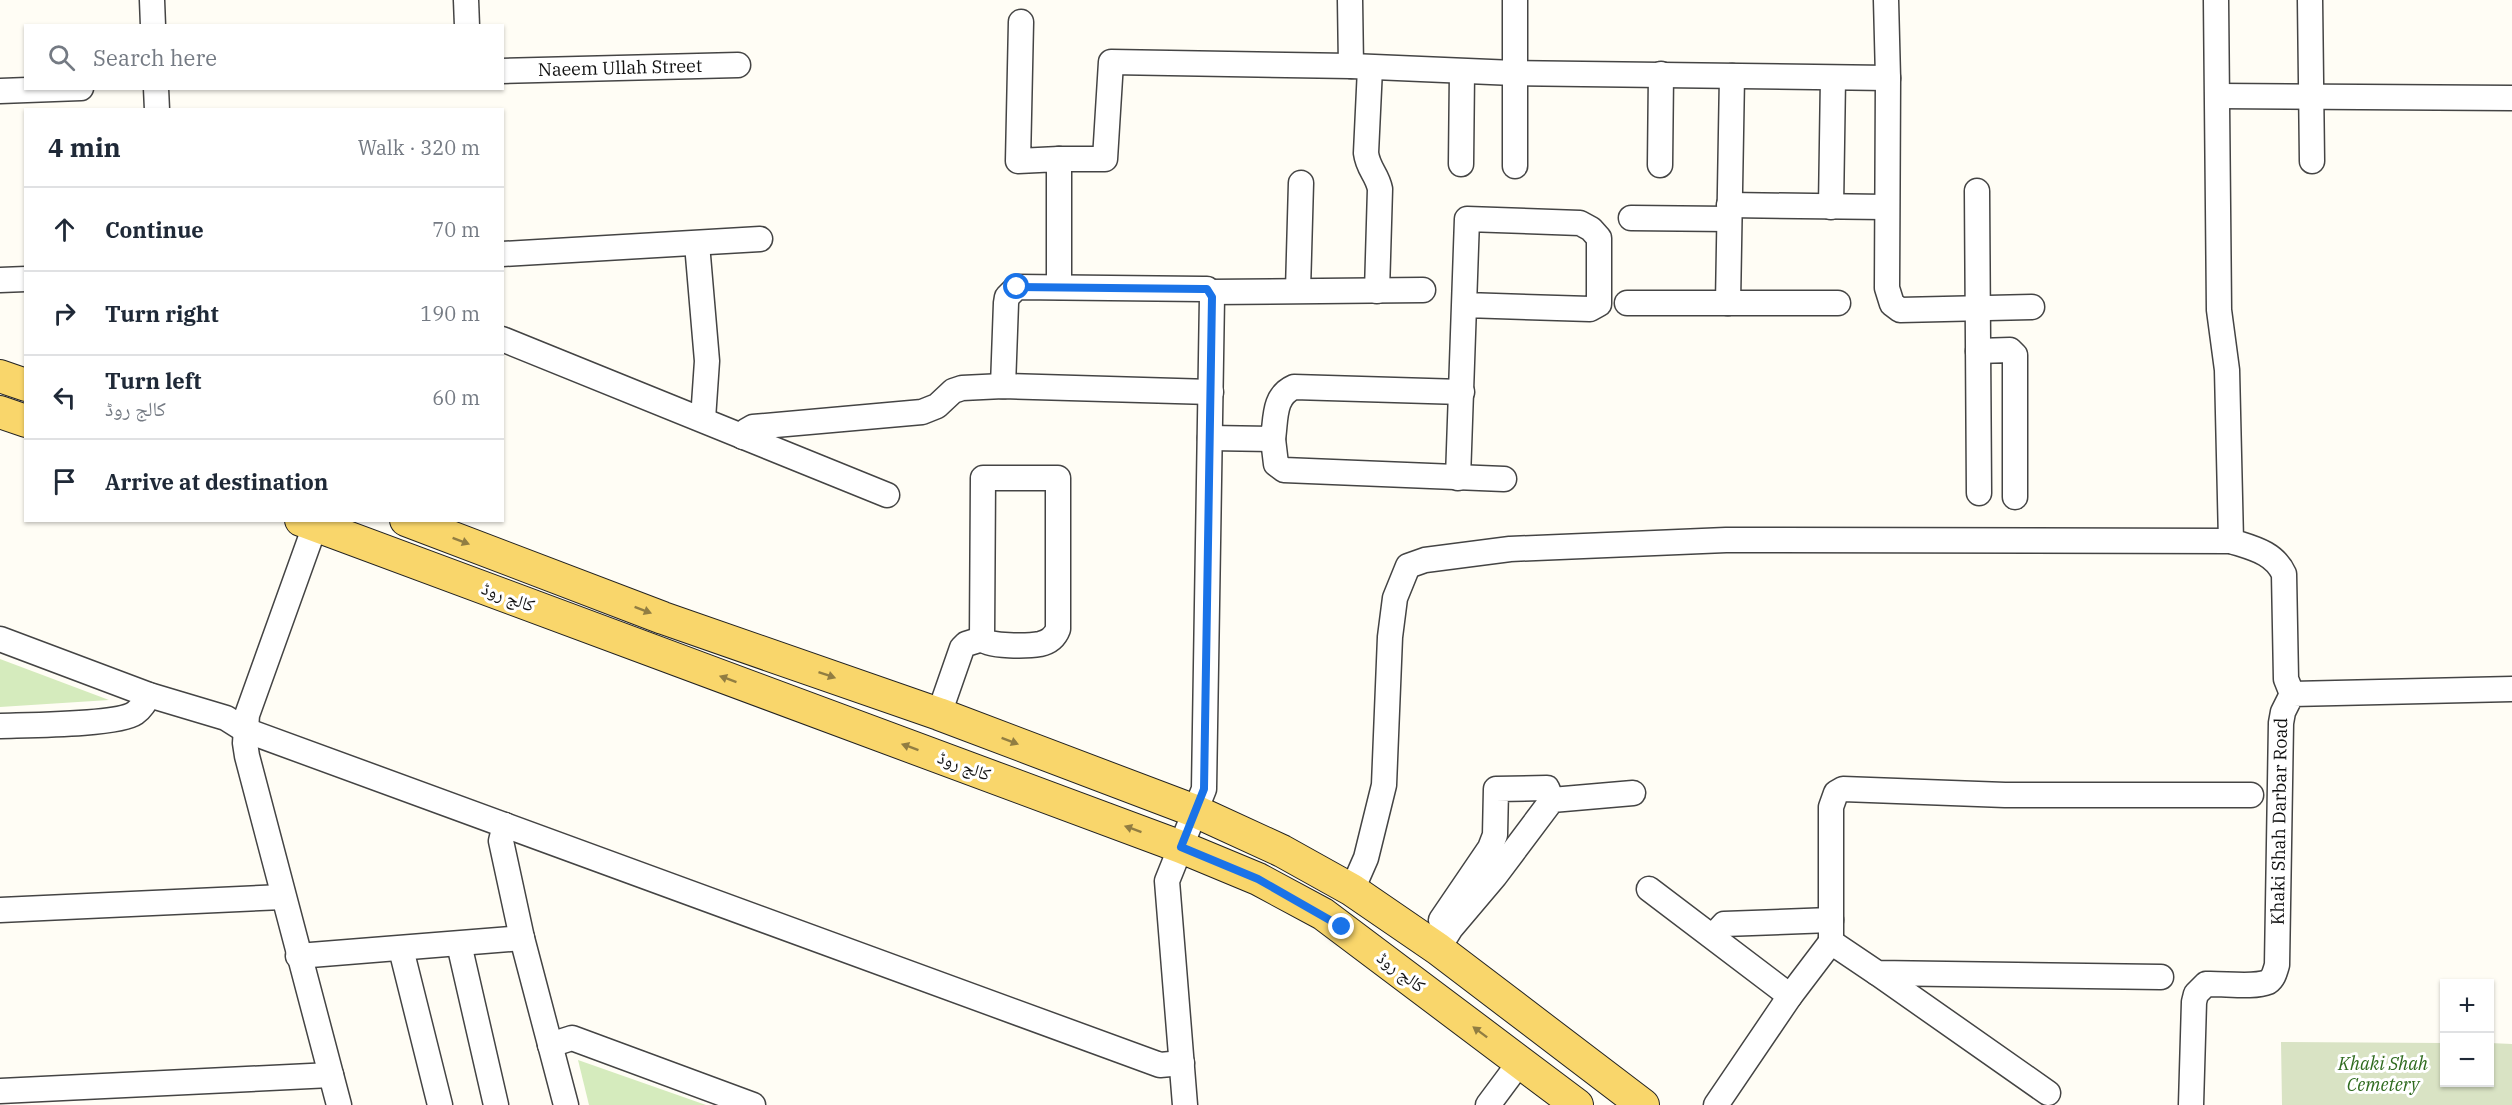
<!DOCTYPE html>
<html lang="en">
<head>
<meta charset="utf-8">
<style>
	:root { --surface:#fff; --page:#f2f2f3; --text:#1f2937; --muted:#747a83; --line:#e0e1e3 }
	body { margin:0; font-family:"IBM Plex Serif","Noto Naskh Arabic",serif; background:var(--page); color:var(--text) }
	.controls { position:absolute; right:18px; bottom:18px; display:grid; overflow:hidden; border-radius:0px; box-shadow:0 2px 4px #0004 }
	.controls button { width:54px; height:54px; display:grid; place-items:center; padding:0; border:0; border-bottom:2px solid var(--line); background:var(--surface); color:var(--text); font:30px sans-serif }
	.stop { position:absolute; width:18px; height:18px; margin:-14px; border:4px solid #1a73e8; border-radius:50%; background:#fff }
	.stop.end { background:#1a73e8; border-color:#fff; box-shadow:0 2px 6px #0008 }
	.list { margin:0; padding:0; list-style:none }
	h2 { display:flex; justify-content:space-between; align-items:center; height:78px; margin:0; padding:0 24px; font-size:26px }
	h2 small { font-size:20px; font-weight:400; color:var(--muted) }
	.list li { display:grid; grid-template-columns:39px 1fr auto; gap:18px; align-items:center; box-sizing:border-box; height:84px; padding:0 24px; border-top:2px solid var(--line) }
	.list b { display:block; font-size:22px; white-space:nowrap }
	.list p { margin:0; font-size:20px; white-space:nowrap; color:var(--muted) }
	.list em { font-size:20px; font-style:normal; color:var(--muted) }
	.icon { flex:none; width:33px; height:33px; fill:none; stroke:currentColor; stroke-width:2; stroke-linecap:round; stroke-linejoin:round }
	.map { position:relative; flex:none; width:2512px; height:1105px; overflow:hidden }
	.search { position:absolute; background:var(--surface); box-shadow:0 2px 4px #0004; left:24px; top:24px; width:480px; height:66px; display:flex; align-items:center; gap:15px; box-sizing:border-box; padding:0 21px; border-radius:0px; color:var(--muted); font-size:22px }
	.panel { position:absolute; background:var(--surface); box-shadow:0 2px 4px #0004; left:24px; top:108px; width:480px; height:414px; border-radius:0px }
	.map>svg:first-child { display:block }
	.green { fill:#d5ebbd }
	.cemetery { fill:#d9e3c4 }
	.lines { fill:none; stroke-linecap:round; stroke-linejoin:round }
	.minor-casing { stroke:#444; stroke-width:27 }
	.major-casing { stroke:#222; stroke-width:34 }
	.minor { stroke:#fff; stroke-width:24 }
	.major { stroke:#f9d66b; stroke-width:32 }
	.oneway { fill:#917d42 }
	.route { stroke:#1a73e8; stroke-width:8 }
	.labels { text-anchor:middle; stroke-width:6; stroke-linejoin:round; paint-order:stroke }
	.street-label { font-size:18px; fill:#111; stroke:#fff }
	.park-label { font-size:18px; font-style:italic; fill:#2f6b1f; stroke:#fff }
</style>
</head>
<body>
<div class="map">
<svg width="2512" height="1105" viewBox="0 0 2512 1105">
	<rect width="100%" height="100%" fill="#fffdf5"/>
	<g class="green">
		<path d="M 0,659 L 109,700 L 0,707 Z"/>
		<path d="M 578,1060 L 706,1105 L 589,1105 Z"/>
	</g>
	<path class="cemetery" d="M 2281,1042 L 2444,1043 L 2444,1082 L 2490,1082 L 2490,1043 L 2512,1044 L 2512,1105 L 2282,1105 Z"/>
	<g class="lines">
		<g class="minor-casing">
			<g id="minor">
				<path d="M 152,0 L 153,26"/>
				<path d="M 466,0 L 467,26"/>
				<path d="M 1350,0 L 1351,66"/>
				<path d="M 1886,0 L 1888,78 L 1887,288 L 1892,304 L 1900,310 L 2032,307"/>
				<path d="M 2216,0 L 2219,310 L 2227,370 L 2231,541 C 2252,548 2274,552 2284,574 L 2286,679 L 2292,694"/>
				<path d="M 2310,0 L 2312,161"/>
				<path d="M 1021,22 L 1018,161 L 1059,159 L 1059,287"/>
				<path d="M 1370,68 L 1366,153 C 1368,169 1377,174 1380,189 L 1377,291"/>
				<path id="s1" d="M 502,71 L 738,65"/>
				<path d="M 156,88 L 157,110"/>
				<path d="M 0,91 L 81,88"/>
				<path d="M 2218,96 L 2512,98"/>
				<path d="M 1059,159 L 1105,159 L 1111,62 L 1351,66 L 1514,73 L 1888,78"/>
				<path d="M 1461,164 L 1462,72"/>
				<path d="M 1660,165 L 1661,74"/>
				<path d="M 1515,166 L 1515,0"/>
				<path d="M 1977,191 L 1979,493"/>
				<path d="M 1729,205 L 1886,207"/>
				<path d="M 1831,207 L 1833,78"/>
				<path d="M 1631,218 L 1729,219"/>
				<path d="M 697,244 L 707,361 L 703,419"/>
				<path d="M 502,254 L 760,239"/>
				<path d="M 0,280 L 26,279"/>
				<path d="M 1298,290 L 1301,183"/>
				<path d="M 1209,292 L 1423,290"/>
				<path d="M 1627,303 L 1838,303"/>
				<path d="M 1728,303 L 1732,76"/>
				<path d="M 502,339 L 887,495"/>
				<path d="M 1978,351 L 2010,350 L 2015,355 L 2015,497"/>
				<path d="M 1003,386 L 1006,303 L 1007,297 L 1017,287 L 1203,289 L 1207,289 L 1212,297 L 1204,789 L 1167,881 L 1185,1105"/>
				<path d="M 743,437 L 746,431 L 753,427 L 922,412 L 937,406 L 953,391 L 962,388 L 1003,386 L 1211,392"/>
				<path d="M 1210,438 L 1273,439 C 1276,419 1273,396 1294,387 L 1462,392"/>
				<path d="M 1273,439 L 1276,464 L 1284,470 L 1504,479"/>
				<path d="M 983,478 L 1058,478 L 1058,629 C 1055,637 1049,642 1040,644 C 1029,646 988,647 982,639 Z"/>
				<path d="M 1458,478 L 1467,219 L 1580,223 L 1591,229 L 1599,238 L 1599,304 L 1590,309 L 1465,305"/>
				<path d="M 317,520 L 247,715 L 245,743 L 247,756 L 339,1105"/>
				<path d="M 0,639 L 149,695 L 226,718 L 245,730 L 1160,1065 L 1182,1063"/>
				<path d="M 939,714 L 962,648 L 966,644 L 982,639"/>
				<path d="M 0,726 C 25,725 118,725 135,713 C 141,709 145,702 149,695"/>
				<path d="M 505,825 L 501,841 L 522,938 L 566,1105"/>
				<path d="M 1649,889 L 1790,996"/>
				<path d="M 1352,890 L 1366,858 L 1384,785 L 1390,637 L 1395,598 L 1408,566 L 1425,560 L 1510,549 L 1726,540 L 2231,541"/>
				<path d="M 0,910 L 283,897"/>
				<path d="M 1441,920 L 1490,848 L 1495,835 L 1496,789 L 1547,788 L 1552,800"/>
				<path d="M 1713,936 L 1724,924 L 1831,920"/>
				<path d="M 1831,942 L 1831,807 L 1836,793 L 1843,789 L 2005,795 L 2251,795"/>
				<path d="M 459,944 L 496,1105"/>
				<path d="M 401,949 L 440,1105"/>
				<path d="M 1438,949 L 1451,928 L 1495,876 L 1552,800 L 1633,793"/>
				<path d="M 298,956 L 522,938"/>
				<path d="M 1877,973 L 2048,1093"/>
				<path d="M 550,1045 L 572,1038 L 753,1105"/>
				<path d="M 0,1091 L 331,1075"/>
				<path d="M 1488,1105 L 1520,1062"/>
				<path d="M 1716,1105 L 1790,996 L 1831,942 L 1877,973 L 2161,977"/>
				<path id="s2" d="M 2191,1105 L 2194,1002 L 2196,994 L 2206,984 C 2222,983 2254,988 2268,982 C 2274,978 2275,971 2277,965 L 2281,723 L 2283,712 L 2292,694 L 2512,689"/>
			</g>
		</g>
		<g class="major-casing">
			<g id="major">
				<path d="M 0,376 L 26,385"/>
				<path d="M 0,412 L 26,421"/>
				<path d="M 301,520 L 1181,847 L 1258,879 L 1323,914 L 1577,1105"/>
				<path d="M 406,520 L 663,618 L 939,714 L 1195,811 L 1282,851 L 1352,890 L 1438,949 L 1643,1105"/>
			</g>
		</g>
		<use href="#minor" class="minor"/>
		<use href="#major" class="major"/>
	</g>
	<defs><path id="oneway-solid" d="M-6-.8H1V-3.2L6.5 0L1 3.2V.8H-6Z" transform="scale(1.5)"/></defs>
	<g class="oneway">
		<use href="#oneway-solid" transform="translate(461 541) rotate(21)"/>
		<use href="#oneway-solid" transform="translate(643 610) rotate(21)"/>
		<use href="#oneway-solid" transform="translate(827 675) rotate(19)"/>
		<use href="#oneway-solid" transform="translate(728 679) rotate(-160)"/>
		<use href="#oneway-solid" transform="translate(1010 741) rotate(21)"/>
		<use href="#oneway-solid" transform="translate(910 747) rotate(-160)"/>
		<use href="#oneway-solid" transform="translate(1133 829) rotate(-160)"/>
		<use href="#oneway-solid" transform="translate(1480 1032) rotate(-143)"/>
	</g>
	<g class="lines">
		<path class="route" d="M 1017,287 L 1203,289 L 1207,289 L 1212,297 L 1204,789 L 1181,847 L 1258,879 L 1342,927"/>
	</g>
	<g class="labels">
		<g class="street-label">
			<text dy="6" stroke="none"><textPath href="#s1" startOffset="118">Naeem Ullah Street</textPath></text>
			<text transform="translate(508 597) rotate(20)" y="6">کالج روڈ</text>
			<text transform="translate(964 766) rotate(20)" y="6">کالج روڈ</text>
			<text dy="6" stroke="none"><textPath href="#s2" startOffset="351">Khaki Shah Darbar Road</textPath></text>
			<text transform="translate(1401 972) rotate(37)" y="6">کالج روڈ</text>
		</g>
		<g class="park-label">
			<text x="2383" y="1070">Khaki Shah<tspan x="2383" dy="21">Cemetery</tspan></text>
		</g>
	</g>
</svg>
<div class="controls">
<button>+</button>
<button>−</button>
</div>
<div class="stop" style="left:1017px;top:287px"></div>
<div class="stop end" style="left:1342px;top:927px"></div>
<div class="search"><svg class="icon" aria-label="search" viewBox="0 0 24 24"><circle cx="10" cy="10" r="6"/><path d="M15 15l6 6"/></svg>Search here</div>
<section class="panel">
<h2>4 min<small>Walk · 320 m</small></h2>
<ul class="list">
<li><svg class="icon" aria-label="ahead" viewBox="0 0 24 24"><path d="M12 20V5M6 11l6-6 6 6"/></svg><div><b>Continue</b></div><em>70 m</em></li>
<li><svg class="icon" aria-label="right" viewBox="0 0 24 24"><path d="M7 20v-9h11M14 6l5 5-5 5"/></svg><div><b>Turn right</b></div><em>190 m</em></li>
<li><svg class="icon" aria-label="left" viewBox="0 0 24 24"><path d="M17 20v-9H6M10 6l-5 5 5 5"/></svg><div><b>Turn left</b><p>کالج روڈ</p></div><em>60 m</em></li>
<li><svg class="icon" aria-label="arrive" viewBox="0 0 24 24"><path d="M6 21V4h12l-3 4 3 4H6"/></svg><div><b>Arrive at destination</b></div></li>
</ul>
</section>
</div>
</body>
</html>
